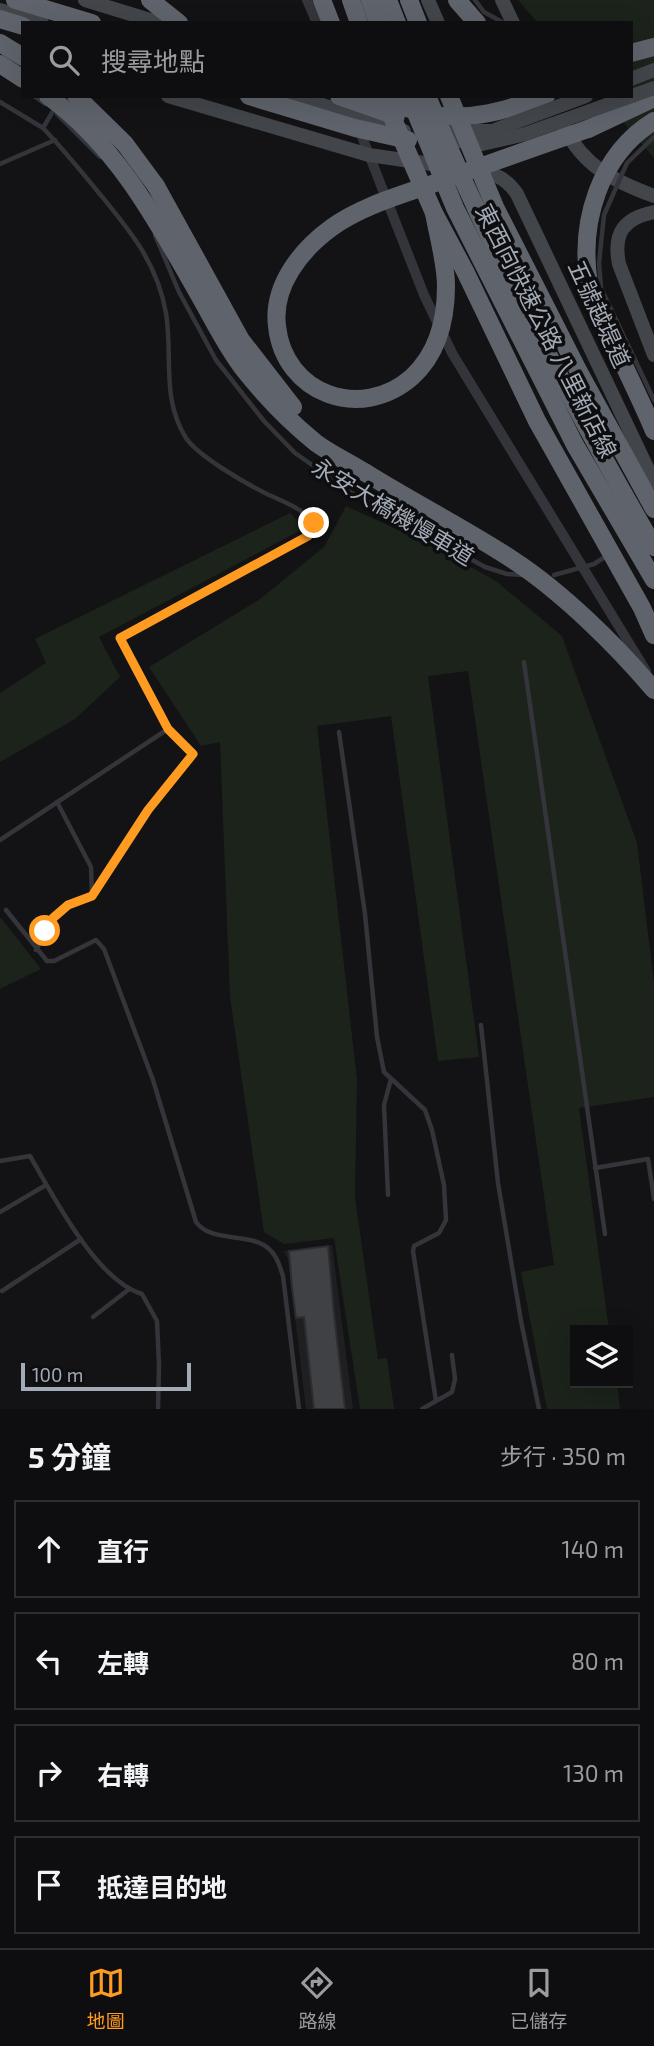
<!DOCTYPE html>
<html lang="zh-TW">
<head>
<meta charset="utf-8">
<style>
	:root { --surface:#0e0e10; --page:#171719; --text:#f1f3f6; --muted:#9b9c9f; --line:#2e2e30; --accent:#ff9b21 }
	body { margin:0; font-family:"Exo 2","Noto Sans TC",sans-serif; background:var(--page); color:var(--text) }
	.controls { position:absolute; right:21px; bottom:21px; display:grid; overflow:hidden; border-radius:0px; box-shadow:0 7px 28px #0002 }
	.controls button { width:63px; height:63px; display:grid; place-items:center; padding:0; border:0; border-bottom:2px solid var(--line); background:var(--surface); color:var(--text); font:35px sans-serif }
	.scale { position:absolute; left:21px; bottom:18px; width:170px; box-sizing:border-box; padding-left:7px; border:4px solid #a3abb6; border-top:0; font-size:19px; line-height:24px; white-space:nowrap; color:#a3abb6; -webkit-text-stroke:5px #0e0e10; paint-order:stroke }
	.stop { position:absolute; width:21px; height:21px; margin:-16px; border:5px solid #ff9b21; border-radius:50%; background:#fff }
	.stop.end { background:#ff9b21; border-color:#fff; box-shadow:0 2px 7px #0008 }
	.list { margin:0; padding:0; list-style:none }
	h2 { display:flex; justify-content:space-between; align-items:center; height:91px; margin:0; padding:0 28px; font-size:30px }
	h2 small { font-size:23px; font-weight:400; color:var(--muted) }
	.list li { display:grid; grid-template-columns:46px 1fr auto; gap:21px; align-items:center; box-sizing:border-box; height:98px; margin:0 14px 14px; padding:0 14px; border:2px solid var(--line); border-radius:0px }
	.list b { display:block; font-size:26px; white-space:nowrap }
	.list em { font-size:23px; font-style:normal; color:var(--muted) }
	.icon { flex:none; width:38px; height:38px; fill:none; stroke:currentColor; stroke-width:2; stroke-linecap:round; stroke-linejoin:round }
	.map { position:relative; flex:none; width:654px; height:1409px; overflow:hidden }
	.search { position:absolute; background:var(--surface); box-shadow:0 7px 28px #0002; left:21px; right:21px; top:21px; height:77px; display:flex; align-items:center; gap:18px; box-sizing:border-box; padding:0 24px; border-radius:0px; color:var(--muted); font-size:26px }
	.sheet { height:539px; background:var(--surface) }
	nav { display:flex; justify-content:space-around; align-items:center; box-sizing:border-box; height:98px; border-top:2px solid var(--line); background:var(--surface); font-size:19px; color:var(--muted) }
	nav a { display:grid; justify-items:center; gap:4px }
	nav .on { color:var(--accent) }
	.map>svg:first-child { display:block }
	.built { fill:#1f1f22 }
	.green { fill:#1b231b }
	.building { fill:#3f4145; stroke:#2d2d31; stroke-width:2 }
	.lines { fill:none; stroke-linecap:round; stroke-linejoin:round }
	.lane { stroke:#34353a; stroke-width:4.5 }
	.street { stroke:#34353a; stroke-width:10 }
	.secondary { stroke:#42454a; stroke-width:14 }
	.highway { stroke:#5f646c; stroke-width:18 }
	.lane-bridge { stroke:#34353a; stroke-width:4.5 }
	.secondary-bridge { stroke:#42454a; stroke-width:14 }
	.highway-bridge { stroke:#5f646c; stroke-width:18 }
	.route { stroke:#ff9b21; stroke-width:9 }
	.labels { text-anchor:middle; stroke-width:7; stroke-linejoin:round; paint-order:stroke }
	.street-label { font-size:23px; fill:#a3abb6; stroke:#0e0e10 }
</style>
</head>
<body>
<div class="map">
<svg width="654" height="1409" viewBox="0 0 654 1409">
	<rect width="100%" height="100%" fill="#131315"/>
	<path class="built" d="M 332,1245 L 353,1409 L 306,1409 L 288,1259 L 284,1251 Z"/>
	<g class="green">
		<path d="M 518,0 L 654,0 L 654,158 L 601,96 L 631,96 L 631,23 L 538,23 Z"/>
		<path d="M 346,506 L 427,543 L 496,581 L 562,636 L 637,843 L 654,983 L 654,1097 L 579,1108 L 609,1330 L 575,1330 L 575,1383 L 617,1383 L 620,1409 L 547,1409 L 521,1272 L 554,1265 L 468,671 L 428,676 L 479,1057 L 438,1061 L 391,716 L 317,726 L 357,1080 L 355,1197 L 378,1359 L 387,1358 L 394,1409 L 360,1409 L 334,1238 L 284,1244 L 264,1232 L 230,997 L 220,742 L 201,746 L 149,667 L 260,599 L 324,547 Z"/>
		<path d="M 290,513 L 305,528 L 99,637 L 120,677 L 75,719 L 0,762 L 0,693 L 46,663 L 35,639 Z"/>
		<path d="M 1,918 L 41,969 L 0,989 L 0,919 Z"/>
	</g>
	<path class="building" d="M 328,1246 L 334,1314 L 345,1409 L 314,1409 L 304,1317 L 296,1318 L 292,1288 L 289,1251 Z"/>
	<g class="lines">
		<g class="lane">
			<path d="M 475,0 L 484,12 L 504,23"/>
			<path d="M 34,96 L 45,104"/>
			<path d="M 0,102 L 43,128"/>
			<path d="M 57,114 L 100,157"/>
			<path d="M 0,164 L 55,140"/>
			<path d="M 155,235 L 179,292 L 216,360 L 264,421 L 295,453 L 352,493 L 485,567 L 507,574 L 524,575"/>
			<path d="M 524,662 L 605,1234"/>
			<path d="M 339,732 L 365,914 L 377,1037 L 384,1072 L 425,1110 L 432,1130 L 444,1185 L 446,1220 L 439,1233 L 414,1246 L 413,1251 L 436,1401"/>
			<path d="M 57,802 L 91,867 L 92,894"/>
			<path d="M 0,840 L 168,729 L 120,638 L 308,536 L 314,523 C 301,507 283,502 265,493 C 245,483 198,456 186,438 C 161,399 173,355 166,313 C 157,262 130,231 99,193 C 81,171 63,149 43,128 L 56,106"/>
			<path d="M 6,910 L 47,961 L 54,961 L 96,940 L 104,949 L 153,1080 L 196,1222 C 213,1245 252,1230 271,1251 C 278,1257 280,1268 283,1276 L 299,1409"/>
			<path d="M 36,950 L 53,918 L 68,905 L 92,896 L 148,810 L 193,754 L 168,729"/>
			<path d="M 481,1025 L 498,1183 L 521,1321 L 539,1409"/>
			<path d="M 0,1161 L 30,1156 C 54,1197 96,1280 142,1294 L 157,1321 L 159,1365 L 158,1409"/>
			<path d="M 595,1168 L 648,1159 L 654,1199"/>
			<path d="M 388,1195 L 384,1105 L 391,1079"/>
			<path d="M 0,1212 L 46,1185"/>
			<path d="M 2,1291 L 81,1239"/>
			<path d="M 93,1317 L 128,1290"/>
			<path d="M 422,1409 L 452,1392 L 455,1379 L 452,1355"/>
		</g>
		<g class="street">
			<path d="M 307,0 L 317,23"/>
			<path d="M 359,129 L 424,295 L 452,353 L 646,671"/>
		</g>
		<g class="secondary">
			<path d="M 85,0 L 160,23"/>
			<path d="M 428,0 L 438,23"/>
			<path d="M 502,0 L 513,23"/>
			<path d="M 0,10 L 42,23"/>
			<path d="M 631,79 L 654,70"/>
			<path d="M 168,96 L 369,155 L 445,166"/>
			<path d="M 564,127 C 584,167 614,181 654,196"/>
			<path d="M 472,170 C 492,173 505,176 517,194 L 654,482"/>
			<path d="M 654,212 C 623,218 613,234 619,264 L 654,355"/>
		</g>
		<g class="highway">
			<path d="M 15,0 L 92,23"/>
			<path d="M 150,0 L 179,23"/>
			<path d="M 322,0 L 331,23"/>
			<path d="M 351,0 L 359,23"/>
			<path d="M 370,0 L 378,23"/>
			<path d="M 388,0 L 397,23"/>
			<path d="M 409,0 L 418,23"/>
			<path d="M 457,0 L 477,23"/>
			<path d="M 0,19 L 23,26"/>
			<path d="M 631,53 L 654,47"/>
			<path d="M 0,64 L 23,79"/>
			<path d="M 48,96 C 117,146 157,221 198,293 C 213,319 226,347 245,371 C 265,396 290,422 316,443 C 331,454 350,463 366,473"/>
			<path d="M 375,96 C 393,102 410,111 428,114 C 470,122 507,110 546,96"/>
			<path d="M 588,129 L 654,98"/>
			<path d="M 156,186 L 241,340 L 293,407"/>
		</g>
		<g class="lane-bridge">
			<path d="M 654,137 L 627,163 L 604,215 L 599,263 L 601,288 L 654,400"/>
			<path d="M 554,575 L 594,564 L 608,555"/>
		</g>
		<g class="secondary-bridge">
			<path d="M 294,96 L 404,131"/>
			<path d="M 454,131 L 492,131 L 586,96"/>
			<path d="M 438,138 L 482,144 L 525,134 L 654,88"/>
		</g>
		<g class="highway-bridge">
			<path d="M 0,43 L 23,57"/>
			<path d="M 76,96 L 125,144 L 156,186"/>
			<path d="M 249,96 L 355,128 L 408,140"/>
			<path d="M 339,96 L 396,116"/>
			<path d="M 383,96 L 434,213 L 465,271 L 537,421 L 642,608 L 654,635"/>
			<path d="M 409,96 L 455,208 L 575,445 L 654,580"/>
			<path d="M 427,96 C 491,252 570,401 654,547"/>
			<path d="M 449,96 L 495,207 L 579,372 L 654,509"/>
			<path d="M 654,121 C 599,155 579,223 589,284 C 591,296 598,308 603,319 C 619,357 638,393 654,431"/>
			<path d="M 434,213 C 438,236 446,263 446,286 C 446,320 437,354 412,377 C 361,422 284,394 277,326 C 272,286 301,250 331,228 C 363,205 402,195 438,182 C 488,164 538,146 588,129"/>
			<path d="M 366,473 C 414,503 466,529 513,560 C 562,592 616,645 654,690"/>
		</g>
	</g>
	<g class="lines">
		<path class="route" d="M 45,931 L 53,918 L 68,905 L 92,896 L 148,810 L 193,754 L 168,729 L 120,638 L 308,536 L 314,523"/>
	</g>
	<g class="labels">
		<g class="street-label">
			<text transform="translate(599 314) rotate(65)" y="8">五號越堤道</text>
			<text transform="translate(546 331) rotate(63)" y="8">東西向快速公路 八里新店線</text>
			<text transform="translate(393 512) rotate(31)" y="8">永安大橋機慢車道</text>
		</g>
	</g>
</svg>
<div class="controls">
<button><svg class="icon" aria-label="layers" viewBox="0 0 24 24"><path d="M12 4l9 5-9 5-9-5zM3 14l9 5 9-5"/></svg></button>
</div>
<div class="scale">100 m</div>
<div class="stop" style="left:45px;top:931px"></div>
<div class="stop end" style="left:314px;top:523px"></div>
<div class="search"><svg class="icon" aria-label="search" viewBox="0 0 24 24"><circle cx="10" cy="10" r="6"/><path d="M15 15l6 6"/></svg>搜尋地點</div>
</div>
<section class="sheet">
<h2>5 分鐘<small>步行 · 350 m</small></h2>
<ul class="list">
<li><svg class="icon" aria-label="ahead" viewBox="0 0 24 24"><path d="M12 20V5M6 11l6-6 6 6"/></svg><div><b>直行</b></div><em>140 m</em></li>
<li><svg class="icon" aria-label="left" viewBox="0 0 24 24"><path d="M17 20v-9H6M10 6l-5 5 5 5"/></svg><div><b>左轉</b></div><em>80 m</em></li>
<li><svg class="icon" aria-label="right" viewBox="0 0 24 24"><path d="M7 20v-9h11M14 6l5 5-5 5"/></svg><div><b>右轉</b></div><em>130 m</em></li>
<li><svg class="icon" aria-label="arrive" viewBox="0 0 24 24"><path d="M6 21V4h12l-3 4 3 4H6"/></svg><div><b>抵達目的地</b></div></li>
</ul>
</section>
<nav>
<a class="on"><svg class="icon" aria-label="map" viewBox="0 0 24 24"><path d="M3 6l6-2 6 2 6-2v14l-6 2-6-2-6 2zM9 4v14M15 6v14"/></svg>地圖</a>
<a><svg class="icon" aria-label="directions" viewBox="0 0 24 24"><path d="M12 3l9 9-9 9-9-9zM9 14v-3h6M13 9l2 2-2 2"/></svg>路線</a>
<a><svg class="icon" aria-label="saved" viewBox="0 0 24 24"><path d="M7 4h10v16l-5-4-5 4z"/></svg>已儲存</a>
</nav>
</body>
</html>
